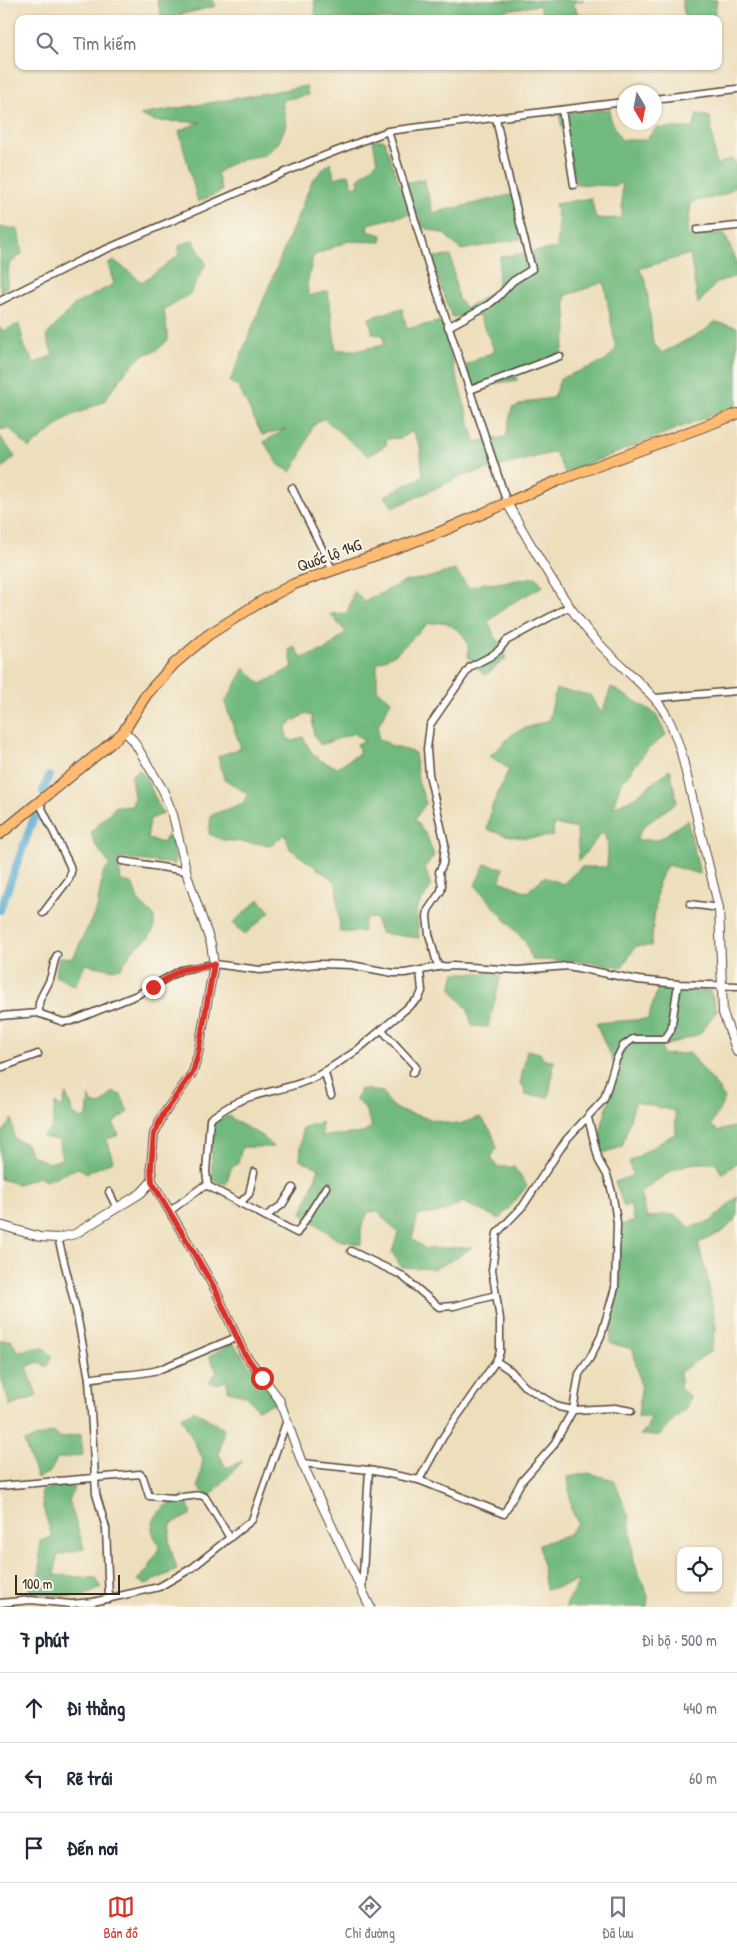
<!DOCTYPE html>
<html lang="vi">
<head>
<meta charset="utf-8">
<style>
	:root { --surface:#fff; --page:#f2f2f3; --text:#1f2937; --muted:#747a83; --line:#e0e1e3; --accent:#d93025 }
	body { margin:0; font-family:"Patrick Hand",sans-serif; background:var(--page); color:var(--text) }
	.controls { position:absolute; right:15px; bottom:15px; display:grid; overflow:hidden; border-radius:10px; box-shadow:0 1px 4px #0004 }
	.controls button { width:45px; height:45px; display:grid; place-items:center; padding:0; border:0; border-bottom:1px solid var(--line); background:var(--surface); color:var(--text); font:25px sans-serif }
	.compass { position:absolute; left:617px; top:85px; width:45px; height:45px; border-radius:50%; background:var(--surface); box-shadow:0 1px 4px #0004; rotate:170deg }
	.scale { position:absolute; left:15px; bottom:12px; width:105px; box-sizing:border-box; padding-left:5px; border:2px solid #3b2a1e; border-top:0; font-size:14px; line-height:18px; white-space:nowrap; color:#3b2a1e; -webkit-text-stroke:4px #fbf7ec; paint-order:stroke }
	.stop { position:absolute; width:15px; height:15px; margin:-11px; border:4px solid #d93025; border-radius:50%; background:#fff }
	.stop.end { background:#d93025; border-color:#fff; box-shadow:0 1px 5px #0008 }
	.list { margin:0; padding:0; list-style:none }
	h2 { display:flex; justify-content:space-between; align-items:center; height:65px; margin:0; padding:0 20px; font-size:21px }
	h2 small { font-size:16px; font-weight:400; color:var(--muted) }
	.list li { display:grid; grid-template-columns:32px 1fr auto; gap:15px; align-items:center; box-sizing:border-box; height:70px; padding:0 20px; border-top:1px solid var(--line) }
	.list b { display:block; font-size:19px; white-space:nowrap }
	.list em { font-size:16px; font-style:normal; color:var(--muted) }
	.icon { flex:none; width:28px; height:28px; fill:none; stroke:currentColor; stroke-width:2; stroke-linecap:round; stroke-linejoin:round }
	.map { position:relative; flex:none; width:737px; height:1607px; overflow:hidden }
	.search { position:absolute; background:var(--surface); box-shadow:0 1px 4px #0004; left:15px; right:15px; top:15px; height:55px; display:flex; align-items:center; gap:12px; box-sizing:border-box; padding:0 18px; border-radius:10px; color:var(--muted); font-size:19px }
	.sheet { height:275px; background:var(--surface) }
	nav { display:flex; justify-content:space-around; align-items:center; box-sizing:border-box; height:70px; border-top:1px solid var(--line); background:var(--surface); font-size:14px; color:var(--muted) }
	nav a { display:grid; justify-items:center; gap:2px }
	nav .on { color:var(--accent) }
	.map>svg:first-child { display:block }
	.forest { fill:#71b97f; stroke:#56724e; fill-rule:evenodd }
	.lines { fill:none; stroke-linecap:round; stroke-linejoin:round }
	.canal { stroke:#55a8d0; stroke-width:8 }
	.minor-casing { stroke:#564536; stroke-width:9 }
	.tertiary-casing { stroke:#564536; stroke-width:10 }
	.primary-casing { stroke:#564536; stroke-width:12 }
	.minor { stroke:#fff; stroke-width:6 }
	.tertiary { stroke:#fff; stroke-width:8 }
	.primary { stroke:#febb71; stroke-width:10 }
	.route { stroke:#d93025; stroke-width:6 }
	.labels { text-anchor:middle; stroke-width:4; stroke-linejoin:round; paint-order:stroke }
	.street-label { font-size:16px; fill:#3b2a1e; stroke:#fbf7ec }
</style>
</head>
<body>
<div class="map">
<svg width="737" height="1607" viewBox="0 0 737 1607">
	<rect width="100%" height="100%" fill="#fbf7ec"/>
	<filter id="ink" filterUnits="userSpaceOnUse"><feTurbulence type="fractalNoise" baseFrequency=".02" numOctaves="2"/><feDisplacementMap in="SourceGraphic" scale="10" xChannelSelector="R" yChannelSelector="G"/><feConvolveMatrix kernelMatrix="1 2 1 2 8 2 1 2 1" color-interpolation-filters="sRGB"/></filter>
	<filter id="wash" filterUnits="userSpaceOnUse"><feTurbulence type="fractalNoise" baseFrequency=".0096" numOctaves="4" result="noise"/><feDisplacementMap in="SourceGraphic" scale="20" xChannelSelector="R" yChannelSelector="G"/><feGaussianBlur stdDeviation="1.12" result="paint"/><feColorMatrix in="noise" values="0 0 0 0 0 0 0 0 0 0 0 0 0 0 0 0 0 1.4 0 .05"/><feComposite in="paint" operator="in"/></filter>
	<g filter="url(#wash)">
		<rect width="100%" height="100%" fill="#eddebc"/>
		<g class="forest">
			<path d="M 157,0 L 212,0 L 216,6 L 162,19 Z"/>
			<path d="M 314,0 L 584,0 L 573,2 L 578,14 L 564,19 L 544,19 L 539,5 L 489,13 L 471,19 L 316,19 Z"/>
			<path d="M 682,0 L 717,0 L 714,19 L 685,19 Z"/>
			<path d="M 306,86 L 308,95 L 282,100 L 286,125 L 279,142 L 265,155 L 243,159 L 229,165 L 217,173 L 222,191 L 198,202 L 179,131 L 200,122 L 154,121 L 140,115 Z"/>
			<path d="M 610,109 L 610,119 L 621,140 L 646,140 L 656,128 L 693,128 L 697,114 L 710,117 L 716,165 L 733,158 C 737,165 737,170 737,177 C 737,198 707,198 691,202 L 687,236 L 724,233 L 737,262 L 737,276 L 717,282 L 698,304 L 690,254 L 639,269 L 646,281 L 653,343 L 662,353 L 704,331 L 715,322 L 737,327 L 737,405 L 565,473 L 555,452 L 462,476 L 393,508 L 385,496 L 423,476 L 420,446 L 412,431 L 401,438 L 387,439 L 386,445 L 368,456 L 323,418 L 313,426 L 300,457 L 291,472 L 279,465 L 264,442 L 286,429 L 262,435 L 239,388 L 230,382 L 312,181 L 330,162 L 335,178 L 349,174 L 352,186 L 359,186 L 358,179 L 377,162 L 373,140 L 384,140 L 399,184 L 424,179 L 433,213 L 519,193 L 524,238 L 461,250 L 444,234 L 422,227 L 418,212 L 368,224 L 367,231 L 382,235 L 381,242 L 348,241 L 313,256 L 307,286 L 309,296 L 328,291 L 336,350 L 359,350 L 384,345 L 383,335 L 373,334 L 369,318 L 402,308 L 407,329 L 441,321 L 475,442 L 506,437 L 512,408 L 531,401 L 553,398 L 561,378 L 606,361 L 616,349 L 604,282 L 565,296 L 567,331 L 562,352 L 516,372 L 517,380 L 473,387 L 466,365 L 495,351 L 478,314 L 452,317 L 430,257 L 451,256 L 458,299 L 466,308 L 497,290 L 500,257 L 557,248 L 559,222 L 555,204 L 591,198 L 596,219 L 622,218 L 622,182 L 616,186 L 576,184 L 559,114 Z"/>
			<path d="M 0,227 L 18,229 L 22,254 L 9,264 L 7,287 L 0,292 Z"/>
			<path d="M 193,240 L 206,264 L 190,294 L 164,309 L 168,340 L 157,350 L 143,355 L 127,370 L 104,401 L 67,418 L 29,448 L 9,428 L 0,430 L 0,327 L 3,331 L 19,324 L 25,349 L 35,363 L 53,355 L 46,336 L 74,305 L 114,284 L 108,264 L 115,261 L 142,282 L 179,255 L 179,246 Z"/>
			<path d="M 0,436 L 15,457 L 0,470 Z"/>
			<path d="M 455,570 L 469,588 L 484,583 L 491,584 L 536,577 L 543,586 L 507,606 L 488,622 L 506,658 L 485,676 L 468,657 C 470,636 461,632 445,622 L 427,624 L 397,653 L 377,663 L 377,689 L 391,701 L 378,726 L 378,738 L 392,746 L 415,753 L 418,781 L 426,803 L 415,819 L 427,836 L 434,856 L 425,867 L 431,887 L 416,910 L 419,938 L 380,933 L 375,918 L 365,919 L 363,932 L 340,932 L 336,882 L 290,849 L 285,834 L 271,845 L 223,840 L 209,834 L 211,815 L 243,803 L 248,794 L 224,779 L 218,756 L 241,748 L 225,703 L 245,668 L 261,684 L 293,667 L 289,650 L 294,646 L 302,658 L 327,649 L 346,632 L 330,614 L 347,613 L 354,591 L 364,602 L 405,581 L 427,578 ZM 305,714 L 312,716 L 314,735 L 320,745 L 354,733 L 365,741 L 357,744 L 360,753 L 337,767 C 317,761 312,755 303,737 L 293,741 L 287,738 L 286,726 Z"/>
			<path d="M 611,687 L 655,713 L 666,735 L 647,750 L 620,785 L 613,807 L 634,798 L 670,769 L 677,802 L 644,826 L 636,840 L 658,840 L 687,820 L 700,874 L 667,865 L 658,882 L 651,946 L 636,946 L 622,967 L 583,961 L 532,960 L 526,943 L 475,885 L 485,864 L 503,868 L 500,881 L 527,892 L 544,877 L 563,884 L 581,867 L 607,867 L 608,845 L 603,831 L 579,861 L 577,829 L 554,824 L 553,836 C 525,839 513,839 487,829 L 492,806 L 509,769 L 490,756 L 515,732 L 549,720 L 556,689 L 590,695 L 602,714 Z"/>
			<path d="M 138,769 L 145,776 L 163,814 L 150,819 L 147,839 L 164,843 L 167,834 L 173,840 L 175,864 L 118,858 L 121,881 L 132,883 L 138,900 L 154,916 L 154,929 L 149,937 L 133,950 L 121,968 L 110,969 L 85,964 L 75,986 L 55,976 L 59,957 L 73,958 L 97,908 L 103,873 L 110,865 L 94,843 L 91,832 L 116,806 L 132,806 L 134,797 L 131,776 Z"/>
			<path d="M 259,899 L 270,912 L 244,935 L 233,923 Z"/>
			<path d="M 455,973 L 491,973 L 501,976 L 488,1027 L 472,1026 L 468,1010 L 451,989 Z"/>
			<path d="M 658,988 L 710,991 L 717,1010 L 700,1034 L 661,1047 L 663,1055 L 690,1053 L 718,1088 L 725,1099 L 711,1125 L 718,1131 L 737,1126 L 737,1163 L 722,1174 L 716,1164 C 682,1159 667,1173 640,1193 L 647,1218 C 668,1214 674,1210 689,1227 L 710,1222 L 736,1198 L 737,1195 L 737,1217 L 724,1231 L 698,1243 L 707,1276 L 716,1328 L 711,1351 L 680,1372 L 680,1388 L 690,1397 L 686,1409 L 676,1417 L 660,1435 L 640,1435 L 646,1430 L 651,1417 L 638,1417 L 641,1388 L 633,1349 L 610,1343 L 623,1224 L 634,1222 L 630,1204 L 624,1207 L 615,1182 L 633,1175 L 629,1162 L 676,1133 L 675,1111 L 635,1102 L 622,1147 L 602,1153 L 601,1129 L 617,1071 L 596,1023 L 648,1019 Z"/>
			<path d="M 527,1050 L 540,1053 L 544,1060 L 554,1061 L 549,1097 L 525,1095 L 524,1087 L 520,1084 Z"/>
			<path d="M 360,1089 L 383,1092 L 389,1103 L 400,1111 L 446,1123 L 459,1124 L 480,1117 L 491,1131 L 497,1147 L 491,1158 L 498,1167 L 514,1167 L 527,1186 L 500,1219 L 462,1202 C 449,1212 433,1214 418,1215 L 412,1239 L 426,1249 L 472,1247 L 456,1258 L 434,1269 L 401,1267 L 392,1252 L 398,1233 L 378,1212 L 368,1212 L 361,1229 L 361,1245 L 336,1239 L 302,1213 L 319,1168 L 300,1160 L 302,1128 L 321,1122 L 322,1136 L 364,1133 L 372,1126 L 364,1107 L 356,1100 Z"/>
			<path d="M 113,1092 L 121,1095 L 128,1112 L 113,1123 L 119,1135 L 107,1139 L 113,1161 L 87,1173 L 78,1168 L 46,1181 L 38,1177 L 18,1184 L 0,1179 L 0,1134 L 4,1131 L 12,1119 L 14,1138 L 26,1144 L 31,1155 L 49,1163 L 62,1159 L 58,1140 L 42,1137 L 52,1128 L 55,1103 L 62,1108 L 66,1094 L 74,1115 L 82,1119 L 87,1116 L 89,1096 L 92,1103 L 100,1105 Z"/>
			<path d="M 229,1116 C 243,1128 262,1132 273,1147 L 242,1147 L 238,1163 L 231,1168 L 226,1184 L 212,1180 L 212,1125 L 214,1121 Z"/>
			<path d="M 0,1340 L 11,1340 L 18,1351 L 43,1347 L 52,1356 L 47,1367 L 37,1362 L 27,1367 L 37,1396 L 10,1406 L 0,1374 Z"/>
			<path d="M 233,1343 L 238,1350 L 277,1403 L 257,1409 L 247,1396 L 228,1391 L 227,1381 L 217,1384 L 209,1382 L 217,1372 L 209,1356 Z"/>
			<path d="M 194,1410 L 224,1429 L 219,1454 L 226,1468 L 243,1461 L 209,1497 L 198,1487 L 203,1459 L 181,1417 Z"/>
			<path d="M 53,1432 L 60,1438 L 81,1434 L 83,1455 L 57,1459 L 50,1472 L 37,1478 L 24,1442 Z"/>
			<path d="M 588,1473 L 614,1480 L 629,1517 L 634,1562 L 648,1596 L 647,1607 L 565,1607 L 579,1581 L 546,1590 L 539,1544 L 567,1536 L 578,1523 L 571,1509 L 568,1477 Z"/>
			<path d="M 63,1485 L 74,1488 L 69,1501 L 84,1548 L 57,1556 L 55,1575 L 96,1578 L 101,1588 L 81,1597 L 31,1594 L 28,1585 L 40,1581 L 40,1541 L 52,1537 L 43,1507 L 41,1491 Z"/>
			<path d="M 184,1496 L 192,1514 L 171,1524 L 169,1542 L 177,1570 L 146,1584 L 137,1580 L 147,1571 L 160,1546 C 157,1541 152,1534 152,1528 C 152,1513 172,1501 184,1496 Z"/>
		</g>
		<g class="lines">
			<g class="canal">
				<path d="M 43,791 L 49,776"/>
				<path d="M 0,910 L 36,812"/>
			</g>
		</g>
	</g>
	<g filter="url(#ink)">
		<g class="lines">
			<g class="minor-casing">
				<g id="minor">
					<path d="M 654,99 L 737,89"/>
					<path d="M 562,110 L 574,185"/>
					<path d="M 388,131 L 429,267 L 507,503"/>
					<path d="M 697,230 L 737,226"/>
					<path d="M 0,301 L 81,260 L 316,159 L 388,131 L 624,102"/>
					<path d="M 448,327 L 488,305 L 498,297 L 513,281 L 532,269 L 510,184 L 496,118"/>
					<path d="M 470,390 L 560,356"/>
					<path d="M 292,488 L 332,569"/>
					<path d="M 655,698 L 737,691"/>
					<path d="M 39,802 L 70,866 L 71,872 L 69,879 L 43,913"/>
					<path d="M 122,861 L 186,871"/>
					<path d="M 690,904 L 719,908"/>
					<path d="M 438,967 L 429,934 L 427,917 L 428,910 L 441,891 L 442,885 L 439,872 L 443,864 L 445,844 L 429,774 L 427,749 L 430,725 L 470,667 L 491,656 L 499,650 L 506,641 L 570,606"/>
					<path d="M 40,1014 C 35,1000 46,991 50,979 C 53,971 53,963 57,955"/>
					<path d="M 0,1016 L 38,1013 L 63,1022 L 72,1021 L 137,995 L 181,970 L 214,964 L 260,970 L 318,964 L 351,965 L 393,973 L 405,973 L 438,967 L 452,966 L 518,970 L 568,966 L 638,980 L 678,984 L 737,986"/>
					<path d="M 382,1030 L 416,1067 L 413,1073"/>
					<path d="M 0,1068 L 38,1054"/>
					<path d="M 331,1095 L 325,1073 L 327,1070 L 356,1051 L 419,998 L 422,991 L 420,971"/>
					<path d="M 208,1186 L 206,1172 L 210,1119 C 221,1111 236,1101 250,1097 C 276,1089 304,1086 327,1070"/>
					<path d="M 109,1192 L 117,1208"/>
					<path d="M 240,1203 L 249,1194 L 254,1172"/>
					<path d="M 170,1211 L 202,1187 L 208,1186 L 297,1233 L 326,1187"/>
					<path d="M 266,1216 L 282,1205 L 293,1188"/>
					<path d="M 58,1238 L 76,1309 L 89,1379 L 96,1494 L 106,1528 L 109,1599"/>
					<path d="M 351,1251 L 401,1275 L 439,1307 L 454,1306 L 496,1295"/>
					<path d="M 496,1361 L 511,1371 L 524,1386 L 559,1407 L 573,1410 L 615,1408 L 631,1411"/>
					<path d="M 89,1379 C 112,1374 136,1376 158,1370 L 237,1337"/>
					<path d="M 302,1463 L 369,1470 L 419,1480 L 504,1514 L 521,1482 L 553,1446 L 573,1410 L 579,1374 L 590,1358 L 601,1336 L 615,1288 L 617,1223 L 615,1209 L 612,1192 L 607,1175 L 599,1161 L 588,1118"/>
					<path d="M 419,1480 L 443,1437 L 496,1361 L 500,1352 L 500,1319 L 492,1270 L 497,1233 L 523,1206 L 566,1140 L 604,1099 L 616,1060 L 623,1046 L 633,1039 L 665,1039 L 671,1030 L 678,984"/>
					<path d="M 0,1486 L 140,1474 L 143,1477 L 149,1496 L 173,1498 L 200,1495 L 205,1497 L 230,1538"/>
					<path d="M 362,1591 L 369,1470"/>
					<path d="M 0,1603 L 31,1600 L 71,1604 L 93,1602 L 159,1587 L 192,1568 L 252,1520 L 287,1420"/>
				</g>
			</g>
			<g class="tertiary-casing">
				<g id="tertiary">
					<path d="M 507,503 C 532,546 556,591 587,630 C 607,655 633,674 654,698 C 668,713 675,733 681,752 L 719,908 L 723,1013 L 737,1052"/>
					<path d="M 152,1181 L 215,1289 L 244,1353 L 279,1399 L 302,1463 L 370,1607"/>
					<path d="M 0,1225 L 40,1237 L 58,1238 L 75,1234 L 141,1193 L 152,1181 L 151,1166 L 154,1134 L 163,1115 L 193,1072 L 198,1054 L 214,964 L 211,944 L 188,878 L 173,815 L 163,790 L 133,740 L 124,731"/>
				</g>
			</g>
			<g class="primary-casing">
				<path id="primary" d="M 0,834 L 117,738 L 124,731 L 146,695 L 174,664 L 208,635 L 262,601 L 294,584 L 438,533 L 562,479 L 737,414"/>
			</g>
			<use href="#minor" class="minor"/>
			<use href="#tertiary" class="tertiary"/>
			<use href="#primary" class="primary"/>
		</g>
	</g>
	<g class="lines" filter="url(#ink)">
		<path class="route" d="M 153,987 L 181,970 L 214,964 L 198,1054 L 193,1072 L 163,1115 L 154,1134 L 151,1166 L 152,1182 L 215,1289 L 244,1353 L 262,1378"/>
	</g>
	<g class="labels">
		<g class="street-label">
			<text transform="translate(329 555) rotate(-20)" y="6">Quốc lộ 14G</text>
		</g>
	</g>
</svg>
<div class="controls">
<button><svg class="icon" aria-label="locate" viewBox="0 0 24 24"><circle cx="12" cy="12" r="6"/><path d="M12 2v4M12 18v4M2 12h4M18 12h4"/></svg></button>
</div>
<svg class="compass" viewBox="-18 -18 36 36"><path d="M0-13l5 13h-10z" fill="#e53935"/><path d="M0 13l5-13h-10z" fill="#747a83"/></svg>
<div class="scale">100 m</div>
<div class="stop" style="left:262px;top:1378px"></div>
<div class="stop end" style="left:153px;top:987px"></div>
<div class="search"><svg class="icon" aria-label="search" viewBox="0 0 24 24"><circle cx="10" cy="10" r="6"/><path d="M15 15l6 6"/></svg>Tìm kiếm</div>
</div>
<section class="sheet">
<h2>7 phút<small>Đi bộ · 500 m</small></h2>
<ul class="list">
<li><svg class="icon" aria-label="ahead" viewBox="0 0 24 24"><path d="M12 20V5M6 11l6-6 6 6"/></svg><div><b>Đi thẳng</b></div><em>440 m</em></li>
<li><svg class="icon" aria-label="left" viewBox="0 0 24 24"><path d="M17 20v-9H6M10 6l-5 5 5 5"/></svg><div><b>Rẽ trái</b></div><em>60 m</em></li>
<li><svg class="icon" aria-label="arrive" viewBox="0 0 24 24"><path d="M6 21V4h12l-3 4 3 4H6"/></svg><div><b>Đến nơi</b></div></li>
</ul>
</section>
<nav>
<a class="on"><svg class="icon" aria-label="map" viewBox="0 0 24 24"><path d="M3 6l6-2 6 2 6-2v14l-6 2-6-2-6 2zM9 4v14M15 6v14"/></svg>Bản đồ</a>
<a><svg class="icon" aria-label="directions" viewBox="0 0 24 24"><path d="M12 3l9 9-9 9-9-9zM9 14v-3h6M13 9l2 2-2 2"/></svg>Chỉ đường</a>
<a><svg class="icon" aria-label="saved" viewBox="0 0 24 24"><path d="M7 4h10v16l-5-4-5 4z"/></svg>Đã lưu</a>
</nav>
</body>
</html>
